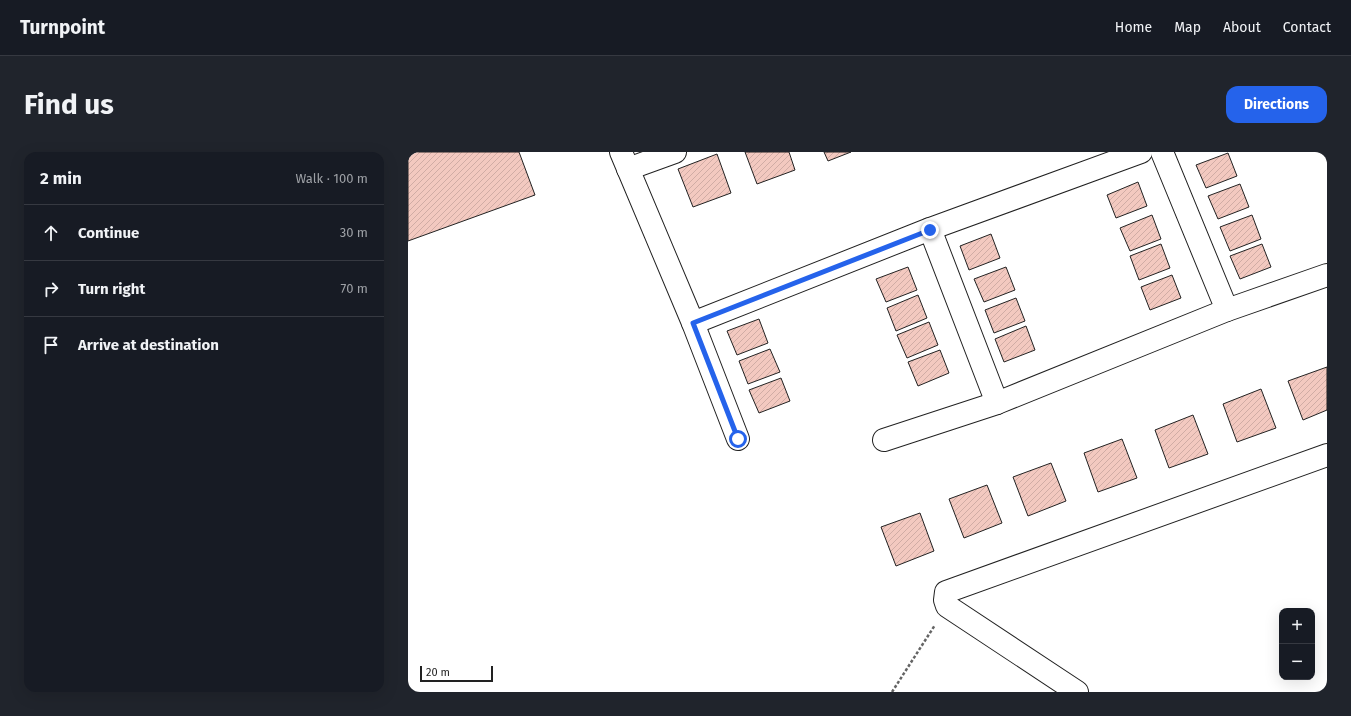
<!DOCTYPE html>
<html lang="en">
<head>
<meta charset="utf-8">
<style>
	:root { --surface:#171b24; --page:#20242c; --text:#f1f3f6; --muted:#9ea1a6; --line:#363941; --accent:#2563eb }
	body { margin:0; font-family:"Fira Sans",sans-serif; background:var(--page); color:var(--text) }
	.controls { position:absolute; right:12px; bottom:12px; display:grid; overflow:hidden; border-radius:8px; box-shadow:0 4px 16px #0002 }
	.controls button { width:36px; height:36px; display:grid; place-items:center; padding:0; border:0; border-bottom:1px solid var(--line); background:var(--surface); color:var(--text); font:20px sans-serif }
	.scale { position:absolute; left:12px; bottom:10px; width:73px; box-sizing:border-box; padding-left:4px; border:2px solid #222; border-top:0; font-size:11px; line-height:14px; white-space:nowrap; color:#222; -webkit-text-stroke:3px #fff; paint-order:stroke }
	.stop { position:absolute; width:12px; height:12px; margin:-9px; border:3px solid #2563eb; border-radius:50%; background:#fff }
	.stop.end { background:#2563eb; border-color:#fff; box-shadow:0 1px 4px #0008 }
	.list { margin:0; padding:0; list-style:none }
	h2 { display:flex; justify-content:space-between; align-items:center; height:52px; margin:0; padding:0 16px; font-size:17px }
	h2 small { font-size:13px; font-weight:400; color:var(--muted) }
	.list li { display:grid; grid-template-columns:26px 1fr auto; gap:12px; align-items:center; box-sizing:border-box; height:56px; padding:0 16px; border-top:1px solid var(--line) }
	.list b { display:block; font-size:15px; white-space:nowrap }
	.list em { font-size:13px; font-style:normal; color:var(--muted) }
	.icon { flex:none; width:22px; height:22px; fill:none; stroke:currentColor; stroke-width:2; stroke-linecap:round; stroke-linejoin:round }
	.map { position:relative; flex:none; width:919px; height:540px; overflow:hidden; border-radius:12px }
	header { display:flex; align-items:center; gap:24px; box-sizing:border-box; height:56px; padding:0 20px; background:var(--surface); border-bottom:1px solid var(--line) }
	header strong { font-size:19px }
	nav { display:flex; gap:22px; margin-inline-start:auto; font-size:14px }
	.intro { display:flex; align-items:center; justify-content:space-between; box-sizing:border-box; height:96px; padding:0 24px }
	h1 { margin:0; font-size:28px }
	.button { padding:10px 18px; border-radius:12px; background:var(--accent); color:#fff; font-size:14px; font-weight:700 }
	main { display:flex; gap:24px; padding:0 24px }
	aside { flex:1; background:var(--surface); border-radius:12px; box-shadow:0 4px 16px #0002 }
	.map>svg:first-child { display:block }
	.building { fill:url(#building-hatch); stroke:#222 }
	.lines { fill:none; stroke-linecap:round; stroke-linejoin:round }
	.minor-casing { stroke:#222; stroke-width:24 }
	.path { stroke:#646464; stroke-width:2.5; stroke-dasharray:3 2; stroke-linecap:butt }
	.minor { stroke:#fff; stroke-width:22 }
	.route { stroke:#2563eb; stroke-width:5 }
</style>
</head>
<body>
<header>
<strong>Turnpoint</strong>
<nav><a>Home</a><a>Map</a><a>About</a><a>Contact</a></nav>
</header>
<div class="intro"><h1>Find us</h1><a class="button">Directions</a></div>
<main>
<aside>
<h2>2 min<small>Walk · 100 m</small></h2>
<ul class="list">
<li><svg class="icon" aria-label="ahead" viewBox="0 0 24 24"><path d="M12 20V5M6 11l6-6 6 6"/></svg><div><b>Continue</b></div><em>30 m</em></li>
<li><svg class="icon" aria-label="right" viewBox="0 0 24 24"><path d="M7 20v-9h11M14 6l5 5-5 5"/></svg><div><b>Turn right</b></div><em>70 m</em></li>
<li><svg class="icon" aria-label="arrive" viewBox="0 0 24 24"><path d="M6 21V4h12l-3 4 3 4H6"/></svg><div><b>Arrive at destination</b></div></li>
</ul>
</aside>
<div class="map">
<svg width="919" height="540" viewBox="0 0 919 540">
	<defs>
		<pattern id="building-hatch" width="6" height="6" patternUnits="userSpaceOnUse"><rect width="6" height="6" fill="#f3c9c0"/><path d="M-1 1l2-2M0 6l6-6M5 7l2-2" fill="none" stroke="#d0aca5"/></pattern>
	</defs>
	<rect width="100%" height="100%" fill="#fff"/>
	<g class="building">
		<path d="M 3,0 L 111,0 L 127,43 L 0,89 L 0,1 Z"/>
		<path d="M 337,0 L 381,0 L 387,18 L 349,32 Z"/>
		<path d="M 416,0 L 443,0 L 420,9 Z"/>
		<path d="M 820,1 L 829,24 L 798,36 L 788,13 Z"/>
		<path d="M 309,2 L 323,41 L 285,55 L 270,17 Z"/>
		<path d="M 730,30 L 739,54 L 708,66 L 699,43 Z"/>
		<path d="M 832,32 L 841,55 L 810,67 L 800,44 Z"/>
		<path d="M 744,63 L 753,87 L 722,99 L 712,76 Z"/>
		<path d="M 844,63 L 853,87 L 822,99 L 812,75 Z"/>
		<path d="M 583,82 L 592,106 L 561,118 L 552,94 Z"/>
		<path d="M 753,92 L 762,116 L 731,128 L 722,104 Z"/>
		<path d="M 854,92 L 863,115 L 832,127 L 822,104 Z"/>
		<path d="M 500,115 L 509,138 L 478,150 L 468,127 Z"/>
		<path d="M 598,115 L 607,138 L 576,150 L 566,127 Z"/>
		<path d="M 764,123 L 773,146 L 742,158 L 733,135 Z"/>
		<path d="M 510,143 L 519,166 L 488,179 L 479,156 Z"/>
		<path d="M 608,146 L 617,169 L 586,181 L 577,158 Z"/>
		<path d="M 351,167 L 360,191 L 329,203 L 319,179 Z"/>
		<path d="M 521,170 L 530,193 L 499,206 L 489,183 Z"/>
		<path d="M 618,174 L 627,198 L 596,210 L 587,187 Z"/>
		<path d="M 362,197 L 372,220 L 340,232 L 331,209 Z"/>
		<path d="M 532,198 L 541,221 L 510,234 L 500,210 Z"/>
		<path d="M 919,215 L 919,258 L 895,268 L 880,229 Z"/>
		<path d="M 373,226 L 382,249 L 351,261 L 341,238 Z"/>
		<path d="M 853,237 L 868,276 L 829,290 L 815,252 Z"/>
		<path d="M 785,263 L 800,302 L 761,316 L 747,278 Z"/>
		<path d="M 714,287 L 729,326 L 690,340 L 676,301 Z"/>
		<path d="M 643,311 L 658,349 L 620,364 L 605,325 Z"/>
		<path d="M 579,333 L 594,371 L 556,386 L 541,347 Z"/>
		<path d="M 512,361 L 526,399 L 488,414 L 473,375 Z"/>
	</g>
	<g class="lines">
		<g class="minor-casing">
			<g id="minor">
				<path d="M 213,0 L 285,171 L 330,287"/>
				<path d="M 754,0 L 819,158"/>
				<path d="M 220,17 L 267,0"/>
				<path d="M 522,77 L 589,251"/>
				<path d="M 285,171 L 522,77 L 733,0"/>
				<path d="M 476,288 L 589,251 L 819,158 L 919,123"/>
				<path d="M 669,540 L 539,454 L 537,448 L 538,440 L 919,303"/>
			</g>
		</g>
		<path class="path" d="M 484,540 L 527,473"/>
		<use href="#minor" class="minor"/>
	</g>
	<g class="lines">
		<path class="route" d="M 330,287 L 285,171 L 522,78"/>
	</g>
</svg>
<div class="controls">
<button>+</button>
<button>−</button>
</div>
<div class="scale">20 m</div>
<div class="stop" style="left:330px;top:287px"></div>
<div class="stop end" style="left:522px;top:78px"></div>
</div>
</main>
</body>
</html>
